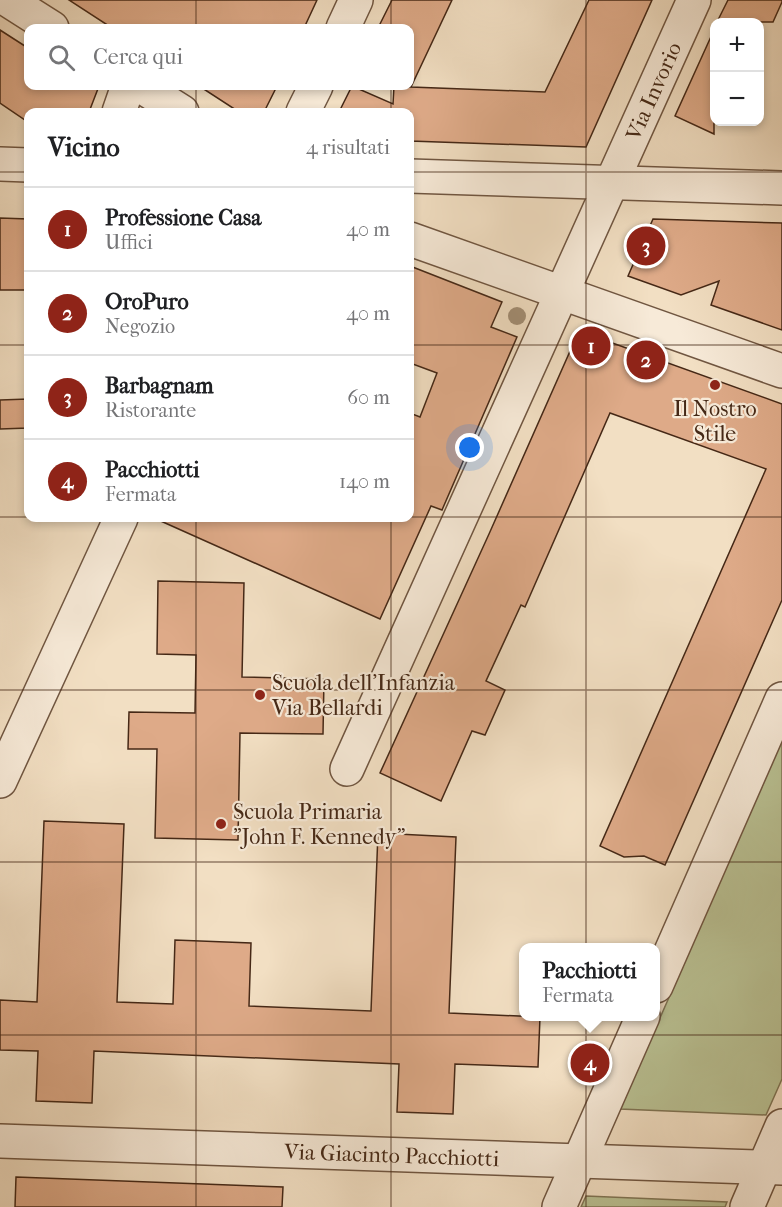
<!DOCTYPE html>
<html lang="it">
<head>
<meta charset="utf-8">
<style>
	:root { --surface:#fff; --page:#f2f2f2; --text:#202124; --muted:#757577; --line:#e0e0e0; --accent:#8f2418 }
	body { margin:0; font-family:"IM FELL French Canon",serif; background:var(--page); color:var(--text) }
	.controls { position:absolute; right:18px; top:18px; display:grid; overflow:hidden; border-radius:12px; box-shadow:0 3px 9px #0003 }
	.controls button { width:54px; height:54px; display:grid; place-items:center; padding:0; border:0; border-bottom:2px solid var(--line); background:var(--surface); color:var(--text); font:30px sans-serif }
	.you { position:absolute; left:470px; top:448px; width:21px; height:21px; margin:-15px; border:4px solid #fff; border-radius:50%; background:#1a73e8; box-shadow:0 0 0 9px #1a73e833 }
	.badge { display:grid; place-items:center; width:39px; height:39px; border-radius:50%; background:var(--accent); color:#fff; font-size:20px; font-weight:700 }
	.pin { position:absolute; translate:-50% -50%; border:3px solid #fff; box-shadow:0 2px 6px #0006 }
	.popup { position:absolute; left:519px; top:943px; width:141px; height:78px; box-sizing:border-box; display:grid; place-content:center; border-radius:12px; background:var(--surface); filter:drop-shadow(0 2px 4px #0005); font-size:20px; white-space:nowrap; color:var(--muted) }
	.popup b { font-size:22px; color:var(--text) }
	.popup::after { content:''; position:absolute; left:50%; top:100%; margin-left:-12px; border:12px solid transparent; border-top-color:var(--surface) }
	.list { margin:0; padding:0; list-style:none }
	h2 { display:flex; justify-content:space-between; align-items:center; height:78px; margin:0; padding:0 24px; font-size:26px }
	h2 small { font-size:20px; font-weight:400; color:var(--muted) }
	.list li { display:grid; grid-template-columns:39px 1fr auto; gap:18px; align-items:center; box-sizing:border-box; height:84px; padding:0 24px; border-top:2px solid var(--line) }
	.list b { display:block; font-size:22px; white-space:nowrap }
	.list p { margin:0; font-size:20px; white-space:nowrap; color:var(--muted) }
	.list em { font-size:20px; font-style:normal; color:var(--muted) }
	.icon { flex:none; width:33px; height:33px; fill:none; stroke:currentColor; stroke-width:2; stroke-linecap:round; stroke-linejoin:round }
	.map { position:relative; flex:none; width:782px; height:1207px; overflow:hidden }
	.search { position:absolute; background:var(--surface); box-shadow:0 3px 9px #0003; left:24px; top:24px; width:390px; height:66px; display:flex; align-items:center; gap:15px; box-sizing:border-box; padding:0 21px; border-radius:12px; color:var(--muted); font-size:22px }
	.panel { position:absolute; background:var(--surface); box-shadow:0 3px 9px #0003; left:24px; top:108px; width:390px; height:414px; border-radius:12px }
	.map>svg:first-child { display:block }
	.green { fill:#bac294; stroke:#807555; stroke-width:1.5 }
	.building { fill:#deaa88; stroke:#452816; stroke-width:1.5 }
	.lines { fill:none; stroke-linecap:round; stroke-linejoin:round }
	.minor-casing { stroke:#705641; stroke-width:36 }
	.minor { stroke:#f7ead8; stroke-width:33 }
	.tree { fill:#a38f75 }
	.grid { fill:none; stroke:#452816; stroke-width:1.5; stroke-opacity:0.55 }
	.poi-dot { fill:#8f2418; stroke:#f7ead8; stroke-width:2 }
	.labels { text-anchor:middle; stroke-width:4.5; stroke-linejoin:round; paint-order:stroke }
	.street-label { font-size:22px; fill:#452816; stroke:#f7ead8 }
	.poi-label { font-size:22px; fill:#452816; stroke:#f7ead8; text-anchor:start }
</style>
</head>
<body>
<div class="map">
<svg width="782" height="1207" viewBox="0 0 782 1207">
	<rect width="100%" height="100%" fill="#f2dfc3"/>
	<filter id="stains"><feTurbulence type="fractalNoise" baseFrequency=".00333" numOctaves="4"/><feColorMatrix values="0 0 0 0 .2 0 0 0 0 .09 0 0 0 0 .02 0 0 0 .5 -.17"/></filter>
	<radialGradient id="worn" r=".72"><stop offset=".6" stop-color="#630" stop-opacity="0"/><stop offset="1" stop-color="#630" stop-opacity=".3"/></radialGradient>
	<g class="green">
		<path d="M 782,740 L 782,1079 L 766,1115 L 620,1109 Z"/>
		<path d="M 586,1196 L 727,1202 L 725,1207 L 581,1207 Z"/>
	</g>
	<g class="building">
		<path d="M 69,0 L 317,0 L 304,28 L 112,28 Z"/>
		<path d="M 392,0 L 452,0 L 411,87 L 545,92 L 589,0 L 652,0 L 586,147 L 410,141 L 410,112 L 339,112 L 352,86 L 393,104 L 394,86 L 410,87 L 410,28 L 378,28 Z"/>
		<path d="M 728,0 L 782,0 L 782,2 L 773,22 L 717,22 Z"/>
		<path d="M 0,30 L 28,48 L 28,86 L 99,86 L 89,112 L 28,112 L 28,122 L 0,103 Z"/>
		<path d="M 714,30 L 714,134 L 675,116 Z"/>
		<path d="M 199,86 L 277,86 L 264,112 L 239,112 Z"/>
		<path d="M 0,218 L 28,219 L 28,290 L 0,290 Z"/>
		<path d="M 653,219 L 782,223 L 782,330 L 711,305 L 719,281 L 681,295 L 628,276 Z"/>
		<path d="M 410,266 L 502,302 L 491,327 L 517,337 L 442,510 L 431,506 L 380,619 L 154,518 L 410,518 L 410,413 L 420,417 L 437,373 L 410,363 Z"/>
		<path d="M 579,331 L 782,404 L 782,600 L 665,865 L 644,856 L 624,857 L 600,846 L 766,469 L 610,413 L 525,607 L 521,605 L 486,681 L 505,690 L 485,735 L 472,731 L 441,801 L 380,773 L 489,534 Z"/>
		<path d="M 28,399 L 28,428 L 0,429 L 0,400 Z"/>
		<path d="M 158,581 L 244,583 L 242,677 L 324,679 L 323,734 L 240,733 L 238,840 L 155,838 L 157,749 L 128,749 L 129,712 L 195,713 L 196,655 L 157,654 Z"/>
		<path d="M 44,821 L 124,824 L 117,1002 L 173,1004 L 175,940 L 251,943 L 249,1006 L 371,1011 L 378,833 L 456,837 L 449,1013 L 540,1017 L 538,1067 L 455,1064 L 453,1114 L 397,1112 L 399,1064 L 94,1051 L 92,1103 L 36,1101 L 38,1051 L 0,1050 L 0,1000 L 37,1002 Z"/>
		<path d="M 16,1177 L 283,1187 L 282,1207 L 15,1207 Z"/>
	</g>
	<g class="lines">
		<g class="minor-casing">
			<g id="minor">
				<path d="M 8,0 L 52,28"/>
				<path d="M 343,28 L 356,0"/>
				<path d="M 141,86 L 182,112"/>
				<path d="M 119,112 L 128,86"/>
				<path d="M 303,112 L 316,86"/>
				<path d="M 0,164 L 28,165"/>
				<path d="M 410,176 L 782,188"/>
				<path d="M 410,239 L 782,371"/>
				<path id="s1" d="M 347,769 L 694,0"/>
				<path d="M 0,781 L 121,518"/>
				<path d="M 656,986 L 782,699"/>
				<path id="s2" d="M 0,1141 L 782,1168"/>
				<path d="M 559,1207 L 643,1016"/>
				<path d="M 747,1207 L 782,1126"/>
			</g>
		</g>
		<use href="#minor" class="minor"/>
	</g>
	<circle class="tree" cx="517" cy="316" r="9"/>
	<path class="grid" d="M 196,0 L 196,28M 391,0 L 391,28M 586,0 L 586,1207M 196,86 L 196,112M 391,86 L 391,112M 0,172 L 28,172M 410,172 L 782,172M 0,345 L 28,345M 410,345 L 782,345M 0,517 L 28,517M 410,517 L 782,517M 196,518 L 196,1207M 391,518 L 391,1207M 0,690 L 782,690M 0,862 L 782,862M 0,1035 L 782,1035"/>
	<g class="poi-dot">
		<circle cx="715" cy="385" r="6"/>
		<circle cx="260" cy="695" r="6"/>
		<circle cx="221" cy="824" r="6"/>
	</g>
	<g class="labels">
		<g class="street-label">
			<text dy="8" stroke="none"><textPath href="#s1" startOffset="744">Via Invorio</textPath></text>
			<text dy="8" stroke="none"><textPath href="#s2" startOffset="392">Via Giacinto Pacchiotti</textPath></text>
		</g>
		<g class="poi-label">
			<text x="715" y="416" text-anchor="middle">Il Nostro<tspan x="715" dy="25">Stile</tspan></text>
			<text x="272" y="690">Scuola dell'Infanzia<tspan x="272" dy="25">Via Bellardi</tspan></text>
			<text x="233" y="819">Scuola Primaria<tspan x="233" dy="25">"John F. Kennedy"</tspan></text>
		</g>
	</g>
	<rect width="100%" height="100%" filter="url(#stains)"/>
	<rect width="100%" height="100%" fill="url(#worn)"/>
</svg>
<div class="controls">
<button>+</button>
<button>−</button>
</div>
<div class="you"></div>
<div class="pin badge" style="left:591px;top:346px">1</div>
<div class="pin badge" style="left:646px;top:360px">2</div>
<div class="pin badge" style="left:646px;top:246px">3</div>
<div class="pin badge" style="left:590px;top:1063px">4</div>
<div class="popup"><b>Pacchiotti</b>Fermata</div>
<div class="search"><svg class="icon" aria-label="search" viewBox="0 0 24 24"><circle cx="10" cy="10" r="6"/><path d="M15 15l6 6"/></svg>Cerca qui</div>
<section class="panel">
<h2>Vicino<small>4 risultati</small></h2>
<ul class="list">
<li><span class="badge">1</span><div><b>Professione Casa</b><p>Uffici</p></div><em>40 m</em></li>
<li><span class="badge">2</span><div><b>OroPuro</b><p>Negozio</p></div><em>40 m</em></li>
<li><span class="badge">3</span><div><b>Barbagnam</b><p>Ristorante</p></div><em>60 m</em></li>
<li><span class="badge">4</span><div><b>Pacchiotti</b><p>Fermata</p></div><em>140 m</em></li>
</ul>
</section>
</div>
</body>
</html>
